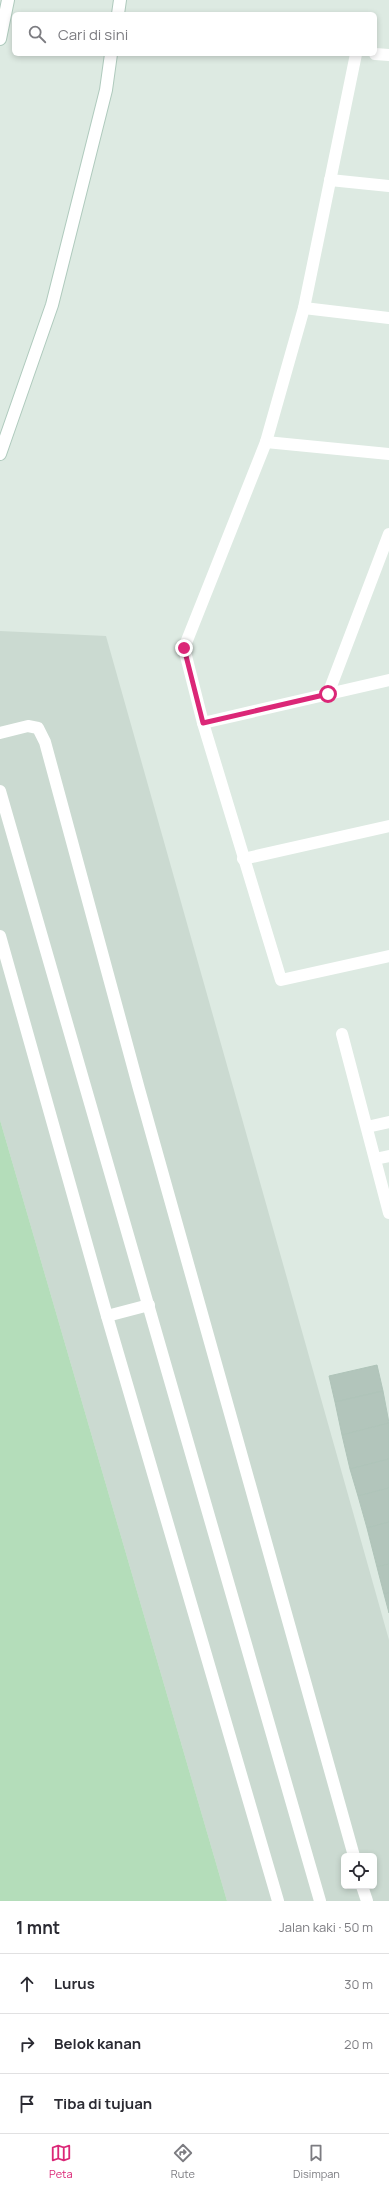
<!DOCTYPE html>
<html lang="id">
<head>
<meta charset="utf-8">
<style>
	:root { --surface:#fff; --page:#f7f7f7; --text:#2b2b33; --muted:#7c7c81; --line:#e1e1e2; --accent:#db2777 }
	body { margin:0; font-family:Manrope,sans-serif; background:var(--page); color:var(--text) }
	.controls { position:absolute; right:12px; bottom:12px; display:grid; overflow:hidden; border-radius:6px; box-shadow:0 2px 6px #0003 }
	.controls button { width:36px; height:36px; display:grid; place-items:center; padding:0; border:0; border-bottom:1px solid var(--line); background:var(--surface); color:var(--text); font:20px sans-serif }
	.stop { position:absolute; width:12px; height:12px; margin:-9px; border:3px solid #db2777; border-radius:50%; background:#fff }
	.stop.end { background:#db2777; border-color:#fff; box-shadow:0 1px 4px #0008 }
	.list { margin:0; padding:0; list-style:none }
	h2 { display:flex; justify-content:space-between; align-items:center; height:52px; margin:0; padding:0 16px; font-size:17px }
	h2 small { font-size:13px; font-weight:400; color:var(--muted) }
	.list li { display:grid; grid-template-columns:26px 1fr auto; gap:12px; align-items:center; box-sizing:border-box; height:60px; padding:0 16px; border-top:1px solid var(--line) }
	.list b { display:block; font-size:15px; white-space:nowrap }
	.list em { font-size:13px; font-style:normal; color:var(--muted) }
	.icon { flex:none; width:22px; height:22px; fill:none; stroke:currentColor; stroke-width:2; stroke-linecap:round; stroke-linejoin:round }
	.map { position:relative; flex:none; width:389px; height:1901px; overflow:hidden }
	.search { position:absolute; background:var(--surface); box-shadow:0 2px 6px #0003; left:12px; right:12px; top:12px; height:44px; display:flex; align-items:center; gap:10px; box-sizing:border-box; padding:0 14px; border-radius:6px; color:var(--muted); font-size:15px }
	.sheet { height:232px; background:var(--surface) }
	nav { display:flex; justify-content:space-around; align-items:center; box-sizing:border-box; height:56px; border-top:1px solid var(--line); background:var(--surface); font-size:11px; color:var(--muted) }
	nav a { display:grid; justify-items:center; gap:2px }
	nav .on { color:var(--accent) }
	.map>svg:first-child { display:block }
	.built { fill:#cbdad1; fill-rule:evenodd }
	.green { fill:#b4ddba }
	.building { fill:#b2c5bb; stroke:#afc4b9 }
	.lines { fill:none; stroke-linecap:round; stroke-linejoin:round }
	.secondary-casing { stroke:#afcabd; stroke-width:14 }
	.street { stroke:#fff; stroke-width:12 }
	.secondary { stroke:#fff; stroke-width:12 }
	.route { stroke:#db2777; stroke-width:5 }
</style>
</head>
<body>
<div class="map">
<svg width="389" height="1901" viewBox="0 0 389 1901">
	<rect width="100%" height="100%" fill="#ddeae2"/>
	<path class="built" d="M 0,631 L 106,636 L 389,1640 L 389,1901 L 227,1901 L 0,1120 ZM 344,1856 L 374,1856 L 374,1886 L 344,1886 Z"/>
	<path class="green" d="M 0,1120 L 227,1901 L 0,1901 Z"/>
	<g class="building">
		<path d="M 377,1365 L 383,1391 L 335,1402 L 329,1376 Z"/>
		<path d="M 383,1391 L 389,1423 L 342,1435 L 335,1402 Z"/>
		<path d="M 389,1423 L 389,1459 L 350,1469 L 342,1435 Z"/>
		<path d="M 389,1459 L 389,1488 L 358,1496 L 350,1469 Z"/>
		<path d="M 389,1488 L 389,1522 L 367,1528 L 358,1496 Z"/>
		<path d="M 389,1522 L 389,1564 L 377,1567 L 367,1528 Z"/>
		<path d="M 389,1564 L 389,1593 L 384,1594 L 377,1567 Z"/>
		<path d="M 389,1593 L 389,1613 L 384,1594 Z"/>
	</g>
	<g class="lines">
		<g class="secondary-casing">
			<g id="secondary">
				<path d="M 118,14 L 120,0"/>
				<path d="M 0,39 L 8,0"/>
				<path d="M 0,454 L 52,305 L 106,90 L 111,54"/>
			</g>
		</g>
		<g class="street">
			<path d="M 356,54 L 304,308 L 266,442 L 184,648 L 203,723 L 389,680"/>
			<path d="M 375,54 L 389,55"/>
			<path d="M 330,180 L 389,186"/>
			<path d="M 304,308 L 389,318"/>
			<path d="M 266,442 L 389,454"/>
			<path d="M 328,694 L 389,534"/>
			<path d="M 203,723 L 281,980 L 389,956"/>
			<path d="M 0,733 L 28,726 L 38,728 L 45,742 L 139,1089 L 354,1856"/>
			<path d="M 0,791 L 320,1901"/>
			<path d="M 243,859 L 389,826"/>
			<path d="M 0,936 L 107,1316 L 278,1901"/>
			<path d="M 342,1034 L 389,1213"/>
			<path d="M 367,1127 L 389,1122"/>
			<path d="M 375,1159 L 389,1156"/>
			<path d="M 107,1316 L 149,1305"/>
			<path d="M 362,1886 L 367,1901"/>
		</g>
		<use href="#secondary" class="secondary"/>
	</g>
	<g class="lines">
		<path class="route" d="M 184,648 L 203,723 L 328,694"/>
	</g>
</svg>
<div class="controls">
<button><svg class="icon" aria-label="locate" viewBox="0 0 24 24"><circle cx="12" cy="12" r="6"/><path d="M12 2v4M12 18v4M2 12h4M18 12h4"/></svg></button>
</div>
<div class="stop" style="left:328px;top:694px"></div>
<div class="stop end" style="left:184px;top:648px"></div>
<div class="search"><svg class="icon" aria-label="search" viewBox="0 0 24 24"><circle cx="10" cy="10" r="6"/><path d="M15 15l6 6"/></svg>Cari di sini</div>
</div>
<section class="sheet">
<h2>1 mnt<small>Jalan kaki · 50 m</small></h2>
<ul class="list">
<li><svg class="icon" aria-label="ahead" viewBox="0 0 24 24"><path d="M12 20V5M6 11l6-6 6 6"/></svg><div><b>Lurus</b></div><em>30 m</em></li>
<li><svg class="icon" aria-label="right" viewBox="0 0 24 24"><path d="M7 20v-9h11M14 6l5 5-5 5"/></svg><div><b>Belok kanan</b></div><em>20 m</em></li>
<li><svg class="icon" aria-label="arrive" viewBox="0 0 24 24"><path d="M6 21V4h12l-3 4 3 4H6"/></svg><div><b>Tiba di tujuan</b></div></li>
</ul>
</section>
<nav>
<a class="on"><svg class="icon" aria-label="map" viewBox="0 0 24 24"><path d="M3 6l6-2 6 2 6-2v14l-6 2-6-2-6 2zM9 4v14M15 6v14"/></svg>Peta</a>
<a><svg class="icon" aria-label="directions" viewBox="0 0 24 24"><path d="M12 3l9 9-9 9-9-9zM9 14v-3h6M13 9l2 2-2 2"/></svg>Rute</a>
<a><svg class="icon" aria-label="saved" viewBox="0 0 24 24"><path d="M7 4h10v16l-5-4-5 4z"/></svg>Disimpan</a>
</nav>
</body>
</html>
